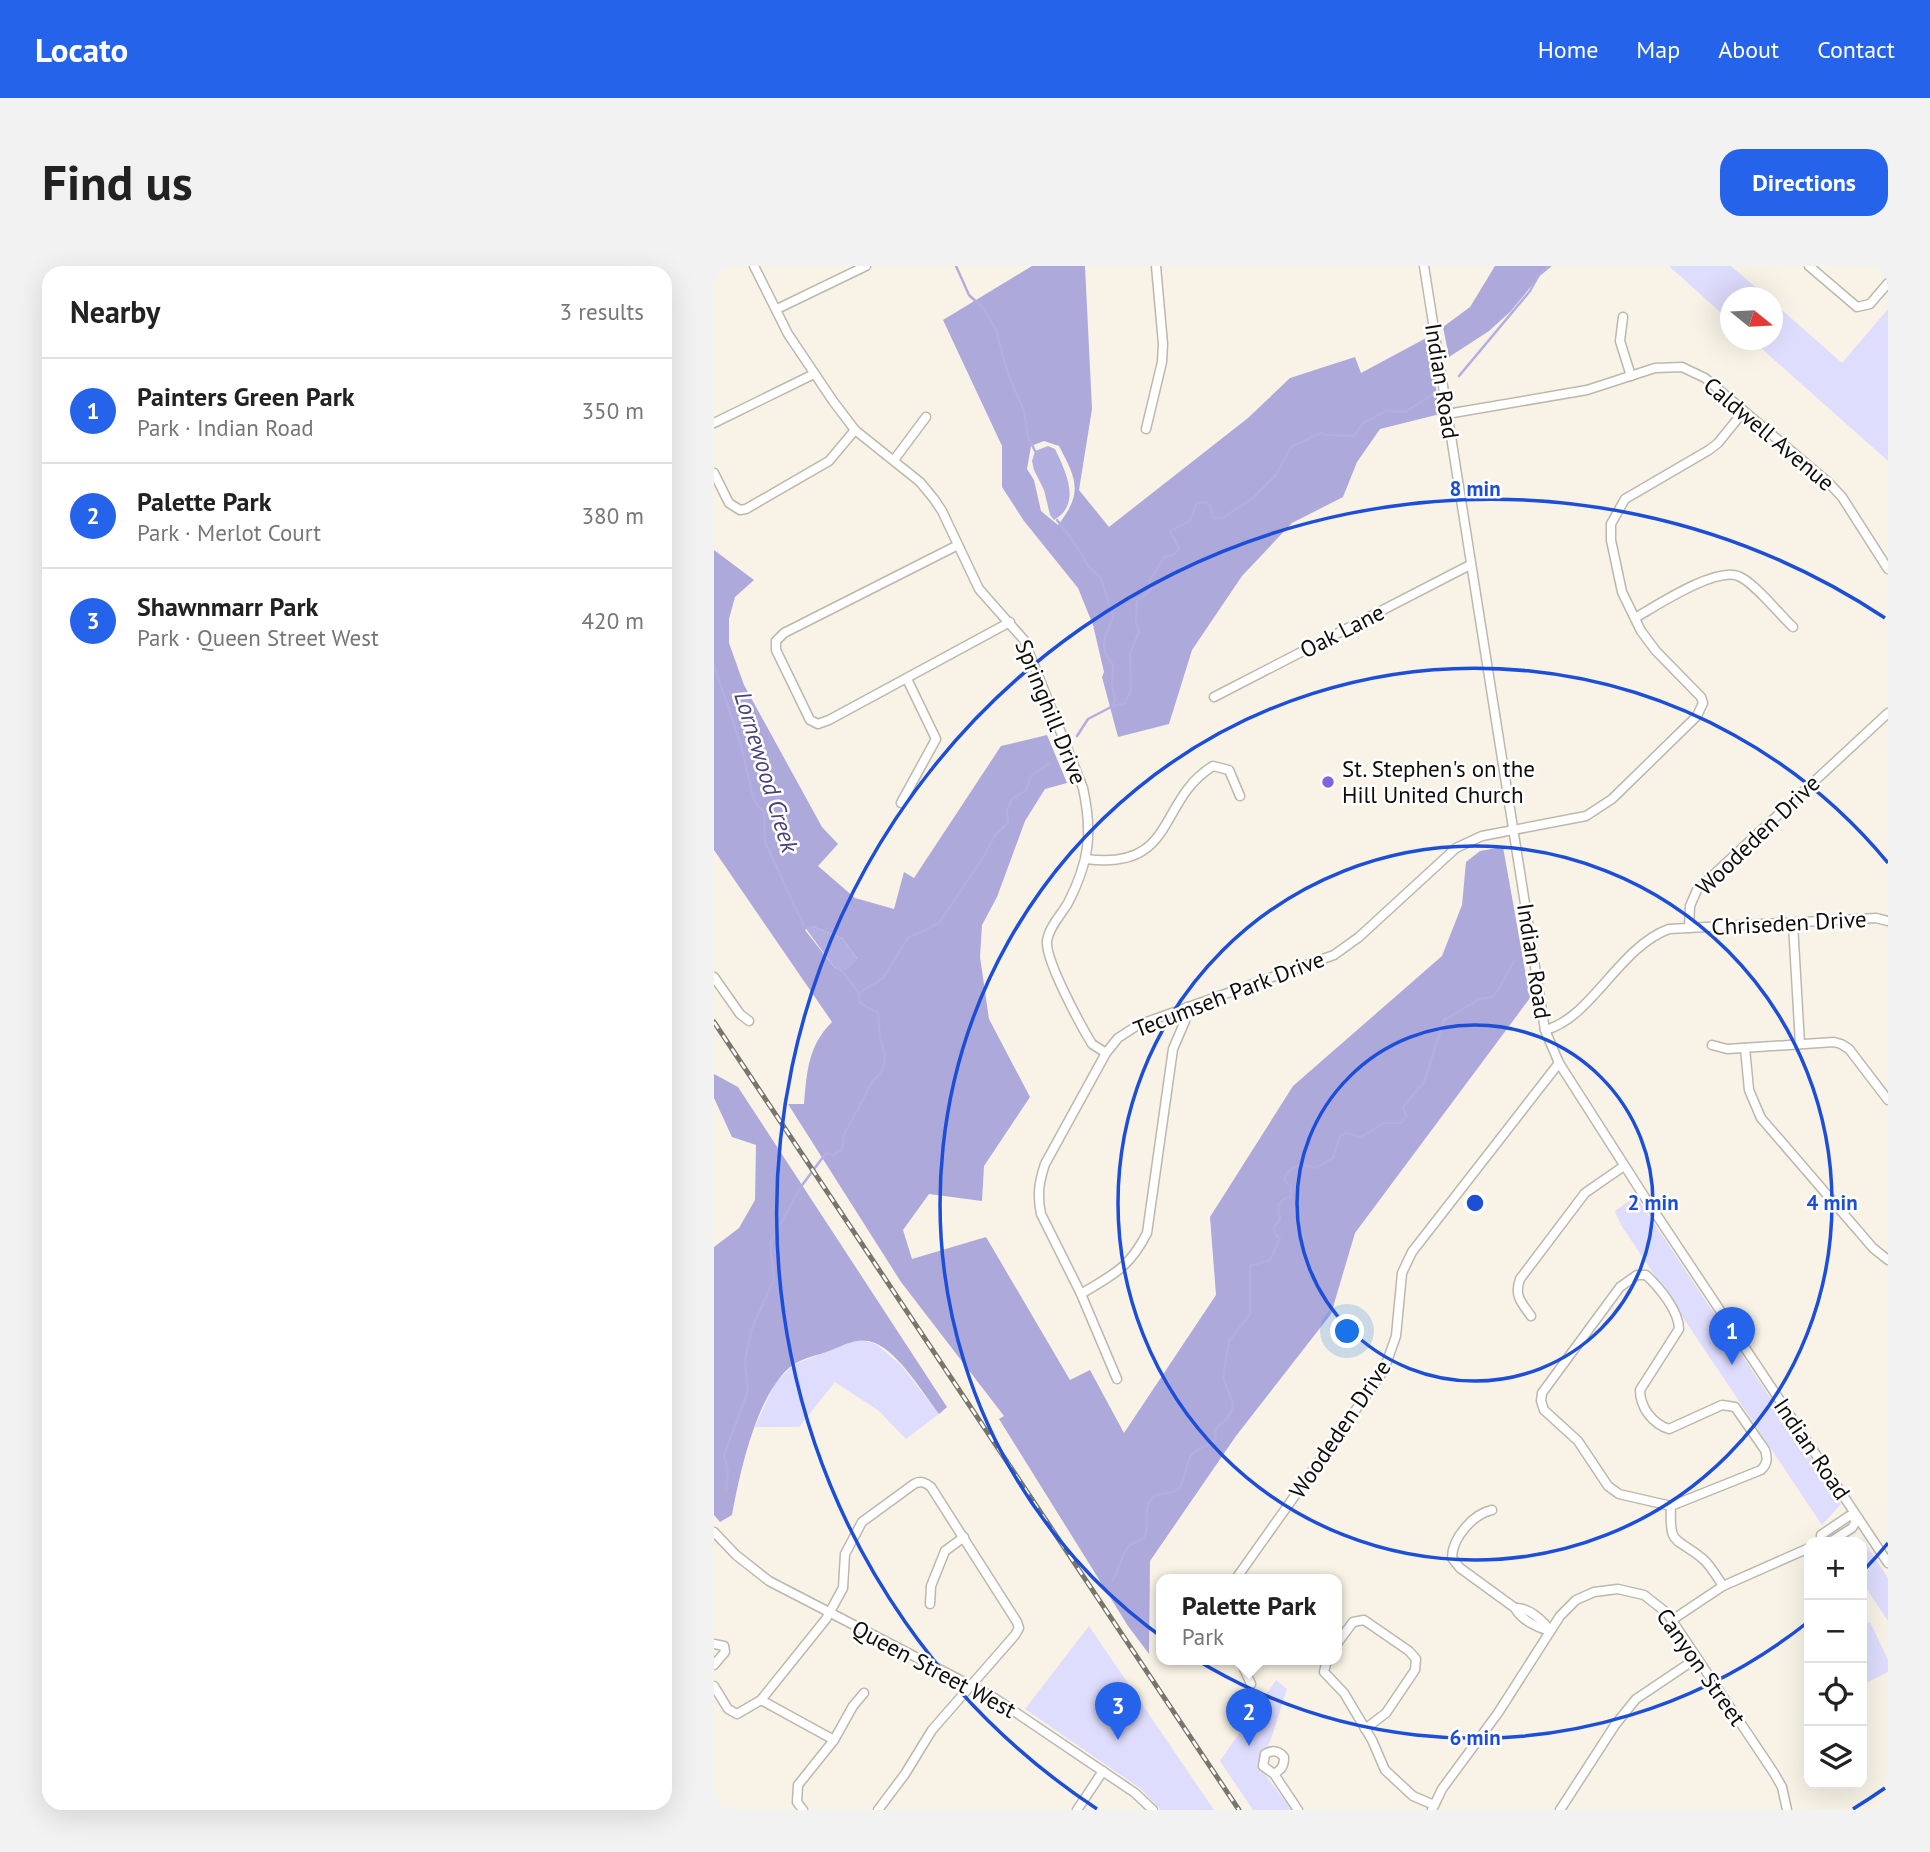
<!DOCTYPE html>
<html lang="en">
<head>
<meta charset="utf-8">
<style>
	:root { --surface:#fff; --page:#f2f2f2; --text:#222; --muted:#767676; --line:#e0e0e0; --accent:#2563eb }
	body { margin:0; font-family:"PT Sans",sans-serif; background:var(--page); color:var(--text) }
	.controls { position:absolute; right:21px; bottom:21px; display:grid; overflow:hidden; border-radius:14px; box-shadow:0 7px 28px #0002 }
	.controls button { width:63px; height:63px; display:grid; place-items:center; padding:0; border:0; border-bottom:2px solid var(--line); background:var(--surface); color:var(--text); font:35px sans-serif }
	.compass { position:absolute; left:1006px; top:21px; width:63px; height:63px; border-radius:50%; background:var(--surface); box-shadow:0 7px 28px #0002; rotate:108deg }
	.you { position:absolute; left:634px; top:1066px; width:24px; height:24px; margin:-18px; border:5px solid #fff; border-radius:50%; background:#1a73e8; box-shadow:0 0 0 10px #1a73e833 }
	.badge { display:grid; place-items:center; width:46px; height:46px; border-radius:50%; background:var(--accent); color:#fff; font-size:23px; font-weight:700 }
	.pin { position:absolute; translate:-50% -58px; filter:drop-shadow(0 2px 4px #0008) }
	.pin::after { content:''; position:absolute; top:37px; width:24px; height:21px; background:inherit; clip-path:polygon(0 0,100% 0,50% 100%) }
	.popup { position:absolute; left:442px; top:1308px; width:186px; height:91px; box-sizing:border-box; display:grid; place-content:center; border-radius:14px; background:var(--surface); filter:drop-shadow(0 2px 5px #0005); font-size:23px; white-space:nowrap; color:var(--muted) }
	.popup b { font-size:26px; color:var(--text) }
	.popup::after { content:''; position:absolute; left:50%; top:100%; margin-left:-14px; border:14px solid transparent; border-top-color:var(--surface) }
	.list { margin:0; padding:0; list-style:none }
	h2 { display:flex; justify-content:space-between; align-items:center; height:91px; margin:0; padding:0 28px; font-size:30px }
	h2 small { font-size:23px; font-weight:400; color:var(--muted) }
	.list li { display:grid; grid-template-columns:46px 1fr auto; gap:21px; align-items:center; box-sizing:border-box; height:105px; padding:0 28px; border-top:2px solid var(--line) }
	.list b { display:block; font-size:26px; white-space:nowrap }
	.list p { margin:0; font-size:23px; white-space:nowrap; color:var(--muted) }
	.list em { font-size:23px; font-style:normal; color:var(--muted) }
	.icon { flex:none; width:38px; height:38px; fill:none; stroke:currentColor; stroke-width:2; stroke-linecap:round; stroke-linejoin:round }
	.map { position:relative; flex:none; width:1174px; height:1544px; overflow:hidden; border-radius:21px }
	header { display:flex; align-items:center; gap:42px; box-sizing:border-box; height:98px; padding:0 35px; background:var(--accent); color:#fff }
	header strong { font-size:33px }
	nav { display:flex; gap:38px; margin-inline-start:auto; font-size:24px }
	.intro { display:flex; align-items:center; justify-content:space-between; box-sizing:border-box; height:168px; padding:0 42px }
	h1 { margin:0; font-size:49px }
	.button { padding:18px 32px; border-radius:21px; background:var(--accent); color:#fff; font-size:24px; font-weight:700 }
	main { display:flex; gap:42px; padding:0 42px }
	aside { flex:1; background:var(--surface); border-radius:21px; box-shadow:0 7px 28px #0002 }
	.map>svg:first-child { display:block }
	.green { fill:#dfddfd }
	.forest { fill:#ada9da; fill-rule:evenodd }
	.water { fill:#b2aedf }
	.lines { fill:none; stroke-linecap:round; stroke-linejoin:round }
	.stream { stroke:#b2aedf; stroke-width:2.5 }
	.minor-casing { stroke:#bdb8ac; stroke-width:11 }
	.minor { stroke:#fff; stroke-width:8 }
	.rail-casing { stroke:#78756d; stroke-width:5 }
	.rail { stroke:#fff; stroke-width:2.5; stroke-dasharray:8; stroke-linecap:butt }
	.ring { fill:none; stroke:#1d4ed8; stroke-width:3.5 }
	.poi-dot { fill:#7d65e1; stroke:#fff; stroke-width:2.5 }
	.labels { text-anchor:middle; stroke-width:5; stroke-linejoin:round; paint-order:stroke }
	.street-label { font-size:23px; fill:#100e0a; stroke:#fff }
	.poi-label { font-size:23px; fill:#100e0a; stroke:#fff; text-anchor:start }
	.water-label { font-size:24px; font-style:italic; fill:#4a407d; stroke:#fff }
	.centre { fill:#1d4ed8; stroke:#fff; stroke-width:3.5 }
	.ring-label { font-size:21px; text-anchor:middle; font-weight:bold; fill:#1d4ed8; stroke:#fff; stroke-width:5; stroke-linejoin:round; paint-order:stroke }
</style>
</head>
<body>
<header>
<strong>Locato</strong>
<nav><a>Home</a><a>Map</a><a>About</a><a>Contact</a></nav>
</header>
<div class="intro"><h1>Find us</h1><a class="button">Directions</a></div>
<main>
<aside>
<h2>Nearby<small>3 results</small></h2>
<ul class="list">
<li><span class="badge">1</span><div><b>Painters Green Park</b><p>Park · Indian Road</p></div><em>350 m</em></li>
<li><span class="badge">2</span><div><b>Palette Park</b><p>Park · Merlot Court</p></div><em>380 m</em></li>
<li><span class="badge">3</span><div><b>Shawnmarr Park</b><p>Park · Queen Street West</p></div><em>420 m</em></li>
</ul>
</aside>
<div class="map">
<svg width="1174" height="1544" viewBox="0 0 1174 1544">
	<rect width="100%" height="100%" fill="#f8f3e6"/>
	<g class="green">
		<path d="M 955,0 L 1017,0 L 1053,31 L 1016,32 L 1016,55 Z"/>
		<path d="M 1059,36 L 1128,97 L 1174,43 L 1174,195 L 1038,74 L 1058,74 Z"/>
		<path d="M 922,930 L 1127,1238 L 1108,1259 L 907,959 L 901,945 Z"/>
		<path d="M 145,1073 L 162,1078 L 186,1098 L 225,1148 L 192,1173 L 165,1145 L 121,1116 L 85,1161 L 41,1161 L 61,1117 L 81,1098 Z"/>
		<path d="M 1139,1271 L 1148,1273 L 1174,1312 L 1174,1355 L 1148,1316 L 1148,1276 L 1131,1276 Z"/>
		<path d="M 1156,1356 L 1174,1394 L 1174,1406 L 1148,1419 L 1148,1360 Z"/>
		<path d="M 375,1360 L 500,1544 L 447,1544 L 427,1523 L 311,1443 Z"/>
		<path d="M 562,1414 L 573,1423 L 556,1476 L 546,1490 L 547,1503 L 578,1544 L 539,1544 L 506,1495 Z"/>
	</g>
	<g class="forest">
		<path d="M 318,0 L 371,0 L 378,143 L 365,224 L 395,261 L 534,152 L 576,112 L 641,91 L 647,107 L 714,71 L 726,148 L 666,163 L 643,196 L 629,231 L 578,257 L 528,310 L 478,384 L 455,458 L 404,471 L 388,411 L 390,406 L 379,359 L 364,322 L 310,255 L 288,221 L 288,180 L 229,54 ZM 330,175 L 345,180 C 363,214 369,227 344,259 L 327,245 L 320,214 L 313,203 L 317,180 Z"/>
		<path d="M 781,0 L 834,0 L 796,46 L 775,65 L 735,91 L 729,61 L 756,41 Z"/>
		<path d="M 0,284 L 40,314 L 21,331 L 15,353 L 15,377 L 30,419 L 108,561 L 124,578 L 104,600 L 141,632 L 180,643 L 190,606 L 200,612 L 287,480 L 333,469 L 353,517 L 331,523 L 311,555 L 283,631 L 268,659 L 266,691 L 275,753 L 316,831 L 270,900 L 268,935 L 215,928 L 189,964 L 198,993 L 272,971 L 356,1114 L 376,1104 L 410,1167 L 502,1029 L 496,951 L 579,820 L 728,690 L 748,639 L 752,596 L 766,585 L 789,581 L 816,732 L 641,967 L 617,1048 L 522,1170 L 436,1295 L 435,1388 L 414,1360 L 285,1153 L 290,1150 L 187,1016 L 74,838 L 90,838 C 93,805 94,780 118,756 L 0,584 ZM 98,660 L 128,672 L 143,692 L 129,706 L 120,701 L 91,664 Z"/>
		<path d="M 0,808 L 24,821 L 233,1141 L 225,1148 C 209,1127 185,1087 161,1077 C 144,1070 131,1079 115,1085 C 104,1089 90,1092 80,1098 C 43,1124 26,1207 18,1249 L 6,1256 L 0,1249 L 0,981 L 25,962 L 41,934 L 42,879 L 18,871 L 0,832 Z"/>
	</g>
	<g class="water">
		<path d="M 334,180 L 341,183 C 352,206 368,238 340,254 L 336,249 L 330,224 L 320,204 L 318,195 L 321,185 Z"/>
		<path d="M 90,660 L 98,660 L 128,672 L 143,692 L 140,698 L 129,706 L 120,701 Z"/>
	</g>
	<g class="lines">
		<g class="stream">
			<path d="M 242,0 L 255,29 L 271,44 L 282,64 L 294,108 L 310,145 L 314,171 L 321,185"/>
			<path d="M 745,110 L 816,25 L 825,9 L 836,0"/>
			<path d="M 343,254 L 364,282 L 374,300 L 387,312 L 399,351 L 390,373 L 391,387 L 399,399 L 398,420 L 401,433 L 399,440 L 374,453 L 363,470"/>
			<path d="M 0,399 L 27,479 L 40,535 L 50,546 L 51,576 L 90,660"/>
			<path d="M 399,440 L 411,437 L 417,424 L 416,387 L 425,366 L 422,356 L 423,335 L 437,324 L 435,316 L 450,291 L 460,289 L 465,282 L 456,265 L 476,255 L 483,237 L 491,236 L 496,240 L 499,252 L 508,252 L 538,233 L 562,209 L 577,181 L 607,167 L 612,169 L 640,170 L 649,157 L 672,145 L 691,146 L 718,129"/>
			<path d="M 129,706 L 145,727"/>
			<path d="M 12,1224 L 14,1206 L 10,1189 L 34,1125 L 31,1094 L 38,1062 L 60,1013 L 56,978 L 86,922 L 112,887 L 119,889 L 128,883 L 130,869 L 158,816 L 169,804 L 171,789 L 166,772 L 164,747 L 146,737 L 145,727 L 169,712 L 194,672 L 225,657 L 270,590 L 281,569 L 294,557 L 293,544 L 298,533 L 311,525 L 318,509 L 336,497"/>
			<path d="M 398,1316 C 402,1309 411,1283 414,1281 C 418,1277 425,1275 430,1272 C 436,1261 429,1246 436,1235 C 442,1223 457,1231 465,1222 C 472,1213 471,1201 476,1191 C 482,1181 494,1181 502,1173 L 501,1166 L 504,1160 L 512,1154 L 518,1144 L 519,1137 L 509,1111 L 515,1075 L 536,1048 L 536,1000 L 556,994 L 566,973 L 561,968 L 560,961 L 566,953 L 564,939 L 570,933 L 577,931 L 577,921 L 570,913 C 576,898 589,898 602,902 L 619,892 L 626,870 L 632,867 L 647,871 L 670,857 L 687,857 L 692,850 L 689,841 L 710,816 L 730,754 L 766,733 L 778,731 L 784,724 L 800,695"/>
		</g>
		<g class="minor-casing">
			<g id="minor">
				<path d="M 40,0 L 74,68 L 119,135 L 141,164 L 206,216 L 220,233 L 228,245 L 265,323 L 310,374 L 369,522 C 379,568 375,596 354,637 C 347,649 335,661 333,675 C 331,694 367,760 378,778 L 392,787"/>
				<path d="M 710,0 L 831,764 L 845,797 L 930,930 L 1174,1297"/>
				<path d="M 1095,0 L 1143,41 L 1156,38 L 1174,17"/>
				<path d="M 63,43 L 152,0"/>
				<path d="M 909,51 L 906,75 L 917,110"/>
				<path d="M 733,148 L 873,124 L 941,102 L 968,101 L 991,112 L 1115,217 L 1128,231 L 1174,303"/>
				<path d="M 0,157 L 100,108"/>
				<path d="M 432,163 L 448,96 L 449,78 L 442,0"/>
				<path d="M 180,194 L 212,151"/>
				<path d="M 0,207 L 15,237 L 26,244 L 32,243 L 115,195 L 141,164"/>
				<path d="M 244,279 L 70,367 L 62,375 L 62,384 L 96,454 L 104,458 L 115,454 L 296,356"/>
				<path d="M 921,352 C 942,340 1001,301 1024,310 C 1039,315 1066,349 1079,361"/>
				<path d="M 500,431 L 756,299"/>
				<path d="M 187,537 L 222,473 L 193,413"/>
				<path d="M 372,593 C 463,605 443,534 499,500 L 515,504 L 526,530"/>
				<path d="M 1079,658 L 1086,778"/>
				<path d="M 975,662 L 976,640 L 983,624 L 1174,447"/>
				<path d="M 0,711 L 26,748 L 35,755"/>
				<path d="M 831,764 C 877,753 905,681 955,663 L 1162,652 L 1174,655"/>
				<path d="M 998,779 L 1013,783 L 1120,776 L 1127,778 L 1135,783 L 1174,834"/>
				<path d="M 1031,782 L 1035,824 L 1047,852 L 1159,982 L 1174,994"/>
				<path d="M 923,1009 L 932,1009 C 945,1021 965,1045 965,1063 L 926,1124 C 926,1142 939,1158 955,1163 L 1008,1139 L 1021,1141 L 1051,1184 C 1054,1193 1053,1198 1047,1204 L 957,1240 L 905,1228 L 894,1220 L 864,1175 L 830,1144 L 827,1135 L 828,1127 L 906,1021 Z"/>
				<path d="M 367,1028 C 400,1008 415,1002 433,967 L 459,783 L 471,755 L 473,741"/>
				<path d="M 817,1050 C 807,1036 800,1030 806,1013 L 871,927 L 910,900"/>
				<path d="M 403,1113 L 367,1028 L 327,948 C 323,929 325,916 331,898 L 392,787 L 404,772 L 424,759 L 620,689 L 645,671 L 742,582 L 768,570 L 872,550 L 898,533 L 983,450 L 989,437 L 987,431 L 942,385 L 927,365 L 908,326 L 897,274 L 897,258 L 911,233 L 995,184 L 1004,177 L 1030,145"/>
				<path d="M 957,1240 C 955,1282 962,1270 989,1293 C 997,1300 1003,1311 1009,1320"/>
				<path d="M 778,1244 C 759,1248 738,1272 738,1292 L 746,1302 L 801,1342 C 807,1354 824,1362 836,1365"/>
				<path d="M 0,1266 L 22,1289 L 55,1315 L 279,1431 L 421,1527 L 439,1544"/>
				<path d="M 1107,1276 L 1107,1269 L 1135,1250 L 1144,1252"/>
				<path d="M 1116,1276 L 1138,1262 L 1144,1252"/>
				<path d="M 521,1314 L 670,1104 L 682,1070 L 688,1007 L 698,986 L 845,797"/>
				<path d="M 216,1338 L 217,1320 L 231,1285 L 250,1271"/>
				<path d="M 801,1342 C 814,1341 829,1354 836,1365"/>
				<path d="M 958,1354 L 1009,1320 L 1095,1282"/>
				<path d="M 0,1378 L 10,1380 L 11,1386 L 0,1399"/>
				<path d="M 622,1379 L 639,1356 L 650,1354 L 695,1385 L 702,1393 L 701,1404 L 672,1447 L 651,1463"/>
				<path d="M 526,1394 L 537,1418"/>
				<path d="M 613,1394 L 610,1406 L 630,1427 L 658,1474 L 671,1504 L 699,1530 L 720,1539"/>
				<path d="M 0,1420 L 14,1443 L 23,1448 L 47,1434 L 112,1353 L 129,1322 L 131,1288 L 148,1256 L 200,1218 C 207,1214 212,1217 217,1221 L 303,1356 L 305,1362 L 301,1369 L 218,1464 L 191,1508 L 164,1544"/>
				<path d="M 47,1434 L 120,1474"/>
				<path d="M 560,1508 C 568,1503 570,1500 570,1491 C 564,1484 558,1484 551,1488 L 549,1500 L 560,1508 L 584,1544"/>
				<path d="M 89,1544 L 83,1536 L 84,1519 L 120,1474 L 139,1440 L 150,1427"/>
				<path d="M 363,1544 L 389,1505"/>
				<path d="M 718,1544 L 728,1523 L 784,1447 L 846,1350 L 862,1334 L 880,1326 L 904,1323 L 930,1329 L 953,1347 L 1060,1507 L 1068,1521 L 1073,1544"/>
				<path d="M 846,1544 L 901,1459 L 922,1433 L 983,1392"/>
			</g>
		</g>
		<use href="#minor" class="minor"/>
		<g class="rail-casing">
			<path id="rail" d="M 0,756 L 525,1544"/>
		</g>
		<use href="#rail" class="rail"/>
	</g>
	<g class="ring">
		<circle cx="761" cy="937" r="178"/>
		<circle cx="761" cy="937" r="357"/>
		<path d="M1174 1277A535 535 0 0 1 1149 1305M1094 1356A535 535 0 1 1 1174 597"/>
		<path d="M1171 1522A714 714 0 0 1 1139 1543M383 1543A714 714 0 1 1 1171 352"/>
	</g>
	<circle class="poi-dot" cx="614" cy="516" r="7"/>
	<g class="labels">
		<g class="street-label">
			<text transform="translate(728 115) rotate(81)" y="8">Indian Road</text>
			<text transform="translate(1055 168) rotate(40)" y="8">Caldwell Avenue</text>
			<text transform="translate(628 365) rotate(-27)" y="8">Oak Lane</text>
			<text transform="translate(337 446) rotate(68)" y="8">Springhill Drive</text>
			<text transform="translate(1044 569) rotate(-44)" y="8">Woodeden Drive</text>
			<text transform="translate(1075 657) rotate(-3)" y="8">Chriseden Drive</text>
			<text transform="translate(820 695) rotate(81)" y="8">Indian Road</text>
			<text transform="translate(515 728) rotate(-21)" y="8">Tecumseh Park Drive</text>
			<text transform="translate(626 1163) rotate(-56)" y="8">Woodeden Drive</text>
			<text transform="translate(1098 1183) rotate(56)" y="8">Indian Road</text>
			<text transform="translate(987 1401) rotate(55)" y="8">Canyon Street</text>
			<text transform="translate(220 1403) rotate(28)" y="8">Queen Street West</text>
		</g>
		<g class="poi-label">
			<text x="628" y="511">St. Stephen's on the<tspan x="628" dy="26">Hill United Church</tspan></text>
		</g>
		<g class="water-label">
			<text transform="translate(52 506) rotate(73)" y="8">Lornewood Creek</text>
		</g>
	</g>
	<circle cx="761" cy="937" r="10" class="centre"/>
	<g class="ring-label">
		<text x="761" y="230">8 min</text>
		<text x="939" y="944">2 min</text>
		<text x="1118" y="944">4 min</text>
		<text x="761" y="1479">6 min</text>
	</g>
</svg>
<div class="controls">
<button>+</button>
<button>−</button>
<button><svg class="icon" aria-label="locate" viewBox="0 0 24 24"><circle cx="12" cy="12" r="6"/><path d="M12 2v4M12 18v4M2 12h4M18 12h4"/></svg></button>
<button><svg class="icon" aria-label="layers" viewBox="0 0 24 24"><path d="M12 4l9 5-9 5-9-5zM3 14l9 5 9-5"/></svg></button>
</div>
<svg class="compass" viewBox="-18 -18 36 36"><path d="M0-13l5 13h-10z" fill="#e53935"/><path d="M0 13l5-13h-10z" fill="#767676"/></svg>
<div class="you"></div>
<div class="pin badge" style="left:1018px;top:1099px">1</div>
<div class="pin badge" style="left:535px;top:1480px">2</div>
<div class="popup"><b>Palette Park</b>Park</div>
<div class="pin badge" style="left:404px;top:1474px">3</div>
</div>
</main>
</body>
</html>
